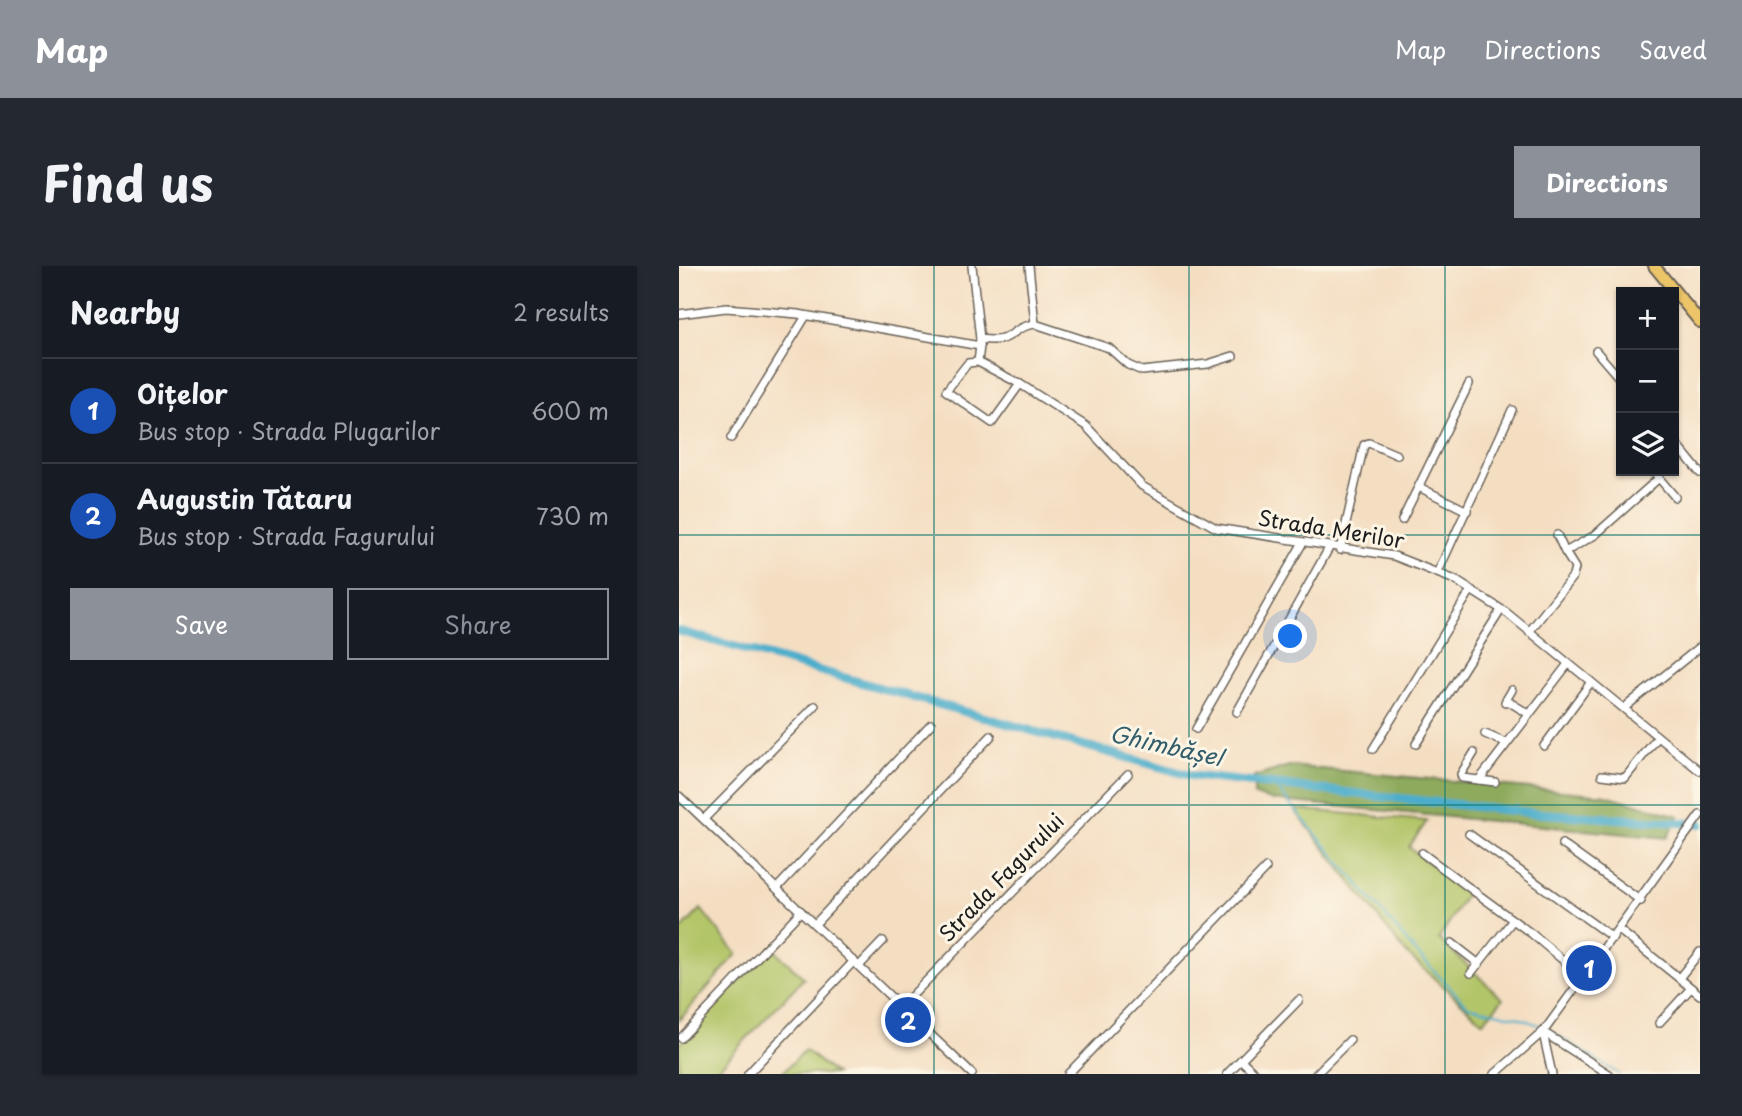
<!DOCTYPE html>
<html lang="en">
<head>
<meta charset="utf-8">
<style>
	:root { --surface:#171b24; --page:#242831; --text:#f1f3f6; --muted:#9ea1a6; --line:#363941; --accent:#8c9099 }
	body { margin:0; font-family:"Playpen Sans",sans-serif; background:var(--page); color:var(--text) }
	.controls { position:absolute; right:21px; top:21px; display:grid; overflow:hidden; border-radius:0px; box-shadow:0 2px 5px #0004 }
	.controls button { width:63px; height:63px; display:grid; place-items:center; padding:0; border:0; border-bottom:2px solid var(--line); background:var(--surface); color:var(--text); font:35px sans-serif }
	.you { position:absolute; left:612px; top:371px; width:24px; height:24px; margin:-18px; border:5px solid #fff; border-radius:50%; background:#1a73e8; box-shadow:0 0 0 10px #1a73e833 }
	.badge { display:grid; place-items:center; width:46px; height:46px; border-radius:50%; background:var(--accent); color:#fff; font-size:23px; font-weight:700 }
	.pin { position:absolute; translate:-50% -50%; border:4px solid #fff; box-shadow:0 2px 7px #0006 }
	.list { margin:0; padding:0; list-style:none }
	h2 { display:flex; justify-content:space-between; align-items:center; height:91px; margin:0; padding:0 28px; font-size:30px }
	h2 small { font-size:23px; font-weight:400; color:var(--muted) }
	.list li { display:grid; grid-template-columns:46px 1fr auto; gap:21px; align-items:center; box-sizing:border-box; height:105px; padding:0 28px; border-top:2px solid var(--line) }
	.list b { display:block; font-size:26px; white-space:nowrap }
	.list p { margin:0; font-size:23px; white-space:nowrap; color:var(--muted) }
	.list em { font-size:23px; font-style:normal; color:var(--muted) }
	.actions { display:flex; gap:14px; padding:21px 28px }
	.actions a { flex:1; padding:16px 0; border:2px solid var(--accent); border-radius:0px; text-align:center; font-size:24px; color:var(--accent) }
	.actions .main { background:var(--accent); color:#fff }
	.icon { flex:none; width:38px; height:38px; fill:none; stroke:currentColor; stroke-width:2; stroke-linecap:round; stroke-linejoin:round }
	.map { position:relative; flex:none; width:1021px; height:808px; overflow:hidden; border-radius:0px }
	header { display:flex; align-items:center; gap:42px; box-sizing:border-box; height:98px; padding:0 35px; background:var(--accent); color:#fff }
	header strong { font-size:33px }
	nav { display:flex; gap:38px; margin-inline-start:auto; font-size:24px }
	.intro { display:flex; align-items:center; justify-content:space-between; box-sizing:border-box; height:168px; padding:0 42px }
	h1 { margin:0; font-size:49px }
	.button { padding:18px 32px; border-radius:0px; background:var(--accent); color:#fff; font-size:24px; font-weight:700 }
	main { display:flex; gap:42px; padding:0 42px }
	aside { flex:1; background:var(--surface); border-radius:0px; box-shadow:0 2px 5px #0004 }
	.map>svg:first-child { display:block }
	.green { fill:#b3c569; stroke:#687042; stroke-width:2 }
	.forest { fill:#8eaa5d; stroke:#55633c; stroke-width:2 }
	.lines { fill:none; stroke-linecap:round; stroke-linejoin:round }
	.stream { stroke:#4cadcb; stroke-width:2 }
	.river { stroke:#4cadcb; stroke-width:9 }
	.minor-casing { stroke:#686056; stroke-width:10 }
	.highway-casing { stroke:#686056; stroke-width:14 }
	.minor { stroke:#fff; stroke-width:7 }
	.highway { stroke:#edc569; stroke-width:10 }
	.grid { fill:none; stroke:#0f766e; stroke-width:2; stroke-opacity:0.55 }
	.labels { text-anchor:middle; stroke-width:6; stroke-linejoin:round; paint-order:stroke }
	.street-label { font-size:21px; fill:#1c1c1c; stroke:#fcf5e5 }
	.water-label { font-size:23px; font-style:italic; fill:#325d6b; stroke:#fcf5e5 }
</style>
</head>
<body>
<header>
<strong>Map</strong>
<nav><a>Map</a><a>Directions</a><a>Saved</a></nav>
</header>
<div class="intro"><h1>Find us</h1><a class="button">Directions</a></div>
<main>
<aside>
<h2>Nearby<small>2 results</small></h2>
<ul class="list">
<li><span class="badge" style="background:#1a4fb4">1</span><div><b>Oițelor</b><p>Bus stop · Strada Plugarilor</p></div><em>600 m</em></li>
<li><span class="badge" style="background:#1a4fb4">2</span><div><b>Augustin Tătaru</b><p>Bus stop · Strada Fagurului</p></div><em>730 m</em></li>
</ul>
<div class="actions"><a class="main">Save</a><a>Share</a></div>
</aside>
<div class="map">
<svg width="1021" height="808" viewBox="0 0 1021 808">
	<rect width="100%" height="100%" fill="#fcf5e5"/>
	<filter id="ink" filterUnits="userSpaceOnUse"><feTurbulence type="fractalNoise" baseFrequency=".0143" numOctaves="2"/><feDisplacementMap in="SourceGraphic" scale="14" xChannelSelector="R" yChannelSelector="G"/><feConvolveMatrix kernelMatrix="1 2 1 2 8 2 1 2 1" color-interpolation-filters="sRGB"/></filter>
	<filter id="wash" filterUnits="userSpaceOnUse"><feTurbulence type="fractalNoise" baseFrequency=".00686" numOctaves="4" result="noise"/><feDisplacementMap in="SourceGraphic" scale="28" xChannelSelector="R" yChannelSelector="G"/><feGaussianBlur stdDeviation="1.57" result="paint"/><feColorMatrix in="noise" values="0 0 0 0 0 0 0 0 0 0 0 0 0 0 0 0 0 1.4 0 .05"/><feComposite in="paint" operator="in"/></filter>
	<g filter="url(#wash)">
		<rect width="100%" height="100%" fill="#f4dec2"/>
		<g class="green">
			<path d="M 615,543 L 748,555 L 730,581 L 788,627 L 760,673 L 824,733 L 804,756 L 727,687 Z"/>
			<path d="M 22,643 L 58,688 L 0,754 L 0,666 Z"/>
			<path d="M 92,681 L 125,712 L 34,808 L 0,808 L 0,779 Z"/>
			<path d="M 126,784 L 156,808 L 102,808 Z"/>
		</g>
		<path class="forest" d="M 610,500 L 927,529 L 1000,550 L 988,572 L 592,534 L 575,529 L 575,511 Z"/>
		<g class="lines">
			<g class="stream">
				<path d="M 596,520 L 736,685 L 789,740 L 838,751 L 865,761"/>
				<path d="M 829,544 L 838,538"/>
				<path d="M 870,764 L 940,808"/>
			</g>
			<path class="river" d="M 0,365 L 513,510 L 856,547 L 1021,558"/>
		</g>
	</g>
	<g filter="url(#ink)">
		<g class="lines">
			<g class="minor-casing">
				<g id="minor">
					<path d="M 293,0 L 301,73"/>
					<path d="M 350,0 L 356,58"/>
					<path d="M 0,48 L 47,42 L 119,48 L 301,80 L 299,96 L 341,118"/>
					<path d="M 301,80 L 301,73 C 338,78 328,62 356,58 L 430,82 L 449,99 L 463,105 L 529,98 L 554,90"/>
					<path d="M 917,85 L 942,114"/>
					<path d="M 299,96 L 289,97 L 267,125 L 313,157 L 341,118 L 407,160 L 463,220 L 537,262 L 715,290 L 776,314 L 828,347 L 1021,505"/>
					<path d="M 52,172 L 127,50"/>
					<path d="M 995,175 L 1021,207"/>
					<path d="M 974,205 L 996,231"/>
					<path d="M 740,221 L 788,245"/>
					<path d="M 723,254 L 790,118"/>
					<path d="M 878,269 L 886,286"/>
					<path d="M 661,284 L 685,179 L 690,177 L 718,189"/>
					<path d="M 759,306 L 833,144"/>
					<path d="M 850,366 L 894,310 L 896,302 L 886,286 L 916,269 L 980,212"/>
					<path d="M 827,434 L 850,448"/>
					<path d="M 826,436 L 833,424"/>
					<path d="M 945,442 L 1021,381"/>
					<path d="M 558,446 L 650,282"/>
					<path d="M 517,463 L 623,278"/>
					<path d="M 806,468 L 827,477"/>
					<path d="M 737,478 L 822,344"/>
					<path d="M 865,480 L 912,416"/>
					<path d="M 694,483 L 792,324"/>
					<path d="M 795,487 L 782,508 L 783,512 L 800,514 L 889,398"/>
					<path d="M 923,509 L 946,512 L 979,471"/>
					<path d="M 800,514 L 816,516"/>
					<path d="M 0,530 L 293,808"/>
					<path d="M 25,553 L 136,440"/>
					<path d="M 790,568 L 934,672"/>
					<path d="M 883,578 L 962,635"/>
					<path d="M 743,587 L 853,668 L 905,712"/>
					<path d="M 98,622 L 252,458"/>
					<path d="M 136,658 L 312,470"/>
					<path d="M 940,664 L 1021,729"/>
					<path d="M 773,677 L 800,698"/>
					<path d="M 180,700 L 204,675"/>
					<path d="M 792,707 L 834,654"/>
					<path d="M 1000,712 L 1021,686"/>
					<path d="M 223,740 L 449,508"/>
					<path d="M 980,757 L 1012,722"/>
					<path d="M 864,766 L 930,808"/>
					<path d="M 864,767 L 873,808"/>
					<path d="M 2,772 L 122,645"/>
					<path d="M 562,794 L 577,808"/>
					<path d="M 69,808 L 175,695"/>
					<path d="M 389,808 L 587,602"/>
					<path d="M 548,808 L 620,734"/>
					<path d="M 637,808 L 671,774"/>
					<path d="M 816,808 L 865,765 L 1021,549"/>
				</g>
			</g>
			<g class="highway-casing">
				<path id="highway" d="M 975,0 L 1021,56"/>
			</g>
			<use href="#minor" class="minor"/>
			<use href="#highway" class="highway"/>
		</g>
	</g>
	<path class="grid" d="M 255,0 L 255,808M 510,0 L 510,808M 766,0 L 766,808M 0,269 L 1021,269M 0,539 L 1021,539"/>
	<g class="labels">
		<g class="street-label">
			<text transform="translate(652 264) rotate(9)" y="7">Strada Merilor</text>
			<text transform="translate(323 612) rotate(-46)" y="7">Strada Fagurului</text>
		</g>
		<g class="water-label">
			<text transform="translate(487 480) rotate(13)" y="8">Ghimbășel</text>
		</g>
	</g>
</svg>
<div class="controls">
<button>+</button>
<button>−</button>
<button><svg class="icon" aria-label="layers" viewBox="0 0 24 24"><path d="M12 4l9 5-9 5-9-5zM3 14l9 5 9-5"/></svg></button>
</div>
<div class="you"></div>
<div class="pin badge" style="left:910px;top:702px;background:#1a4fb4">1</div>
<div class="pin badge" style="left:229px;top:754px;background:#1a4fb4">2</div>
</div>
</main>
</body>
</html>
